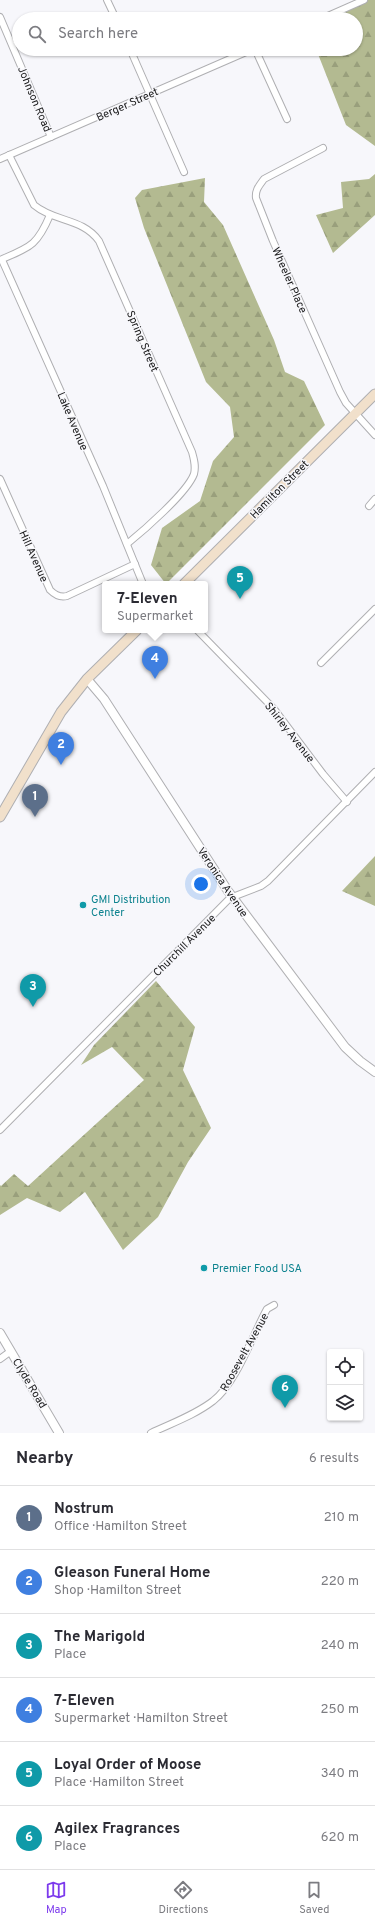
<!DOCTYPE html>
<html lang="en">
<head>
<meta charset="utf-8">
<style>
	:root { --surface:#fff; --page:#f7f7f7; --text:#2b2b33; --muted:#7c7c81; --line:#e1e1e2; --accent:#7c3aed }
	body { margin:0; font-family:Overpass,sans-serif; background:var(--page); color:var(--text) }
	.controls { position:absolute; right:12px; bottom:12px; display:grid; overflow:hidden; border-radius:4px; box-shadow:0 1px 3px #0004 }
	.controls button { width:36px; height:36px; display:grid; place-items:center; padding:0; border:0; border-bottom:1px solid var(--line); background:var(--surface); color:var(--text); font:20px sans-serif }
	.you { position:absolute; left:201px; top:884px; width:14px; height:14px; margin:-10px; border:3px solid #fff; border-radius:50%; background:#1a73e8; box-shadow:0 0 0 6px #1a73e833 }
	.badge { display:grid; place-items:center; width:26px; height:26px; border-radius:50%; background:var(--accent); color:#fff; font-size:13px; font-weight:700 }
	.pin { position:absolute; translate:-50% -33px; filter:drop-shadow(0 1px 2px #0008) }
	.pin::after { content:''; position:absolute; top:21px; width:14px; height:12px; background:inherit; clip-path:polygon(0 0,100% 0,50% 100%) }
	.popup { position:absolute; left:102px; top:581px; width:106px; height:52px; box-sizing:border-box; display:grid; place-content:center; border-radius:4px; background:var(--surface); filter:drop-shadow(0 1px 3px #0005); font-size:13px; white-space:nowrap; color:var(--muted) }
	.popup b { font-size:15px; color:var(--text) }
	.popup::after { content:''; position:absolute; left:50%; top:100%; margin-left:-8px; border:8px solid transparent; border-top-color:var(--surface) }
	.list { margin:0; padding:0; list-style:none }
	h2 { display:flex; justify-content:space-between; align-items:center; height:52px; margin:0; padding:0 16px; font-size:17px }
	h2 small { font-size:13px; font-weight:400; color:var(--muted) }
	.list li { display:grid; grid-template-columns:26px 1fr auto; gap:12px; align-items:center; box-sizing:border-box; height:64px; padding:0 16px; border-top:1px solid var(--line) }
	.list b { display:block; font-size:15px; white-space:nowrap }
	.list p { margin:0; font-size:13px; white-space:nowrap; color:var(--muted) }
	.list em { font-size:13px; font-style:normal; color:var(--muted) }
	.icon { flex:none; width:22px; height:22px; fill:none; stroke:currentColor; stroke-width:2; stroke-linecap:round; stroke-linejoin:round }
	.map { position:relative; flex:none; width:375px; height:1433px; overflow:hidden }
	.search { position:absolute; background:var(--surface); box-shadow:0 1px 3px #0004; left:12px; right:12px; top:12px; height:44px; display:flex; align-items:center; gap:10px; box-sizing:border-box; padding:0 14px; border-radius:22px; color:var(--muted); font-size:15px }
	.sheet { height:436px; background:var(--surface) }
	nav { display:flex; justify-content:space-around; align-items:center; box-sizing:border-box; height:56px; border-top:1px solid var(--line); background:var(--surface); font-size:11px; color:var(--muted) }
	nav a { display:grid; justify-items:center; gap:2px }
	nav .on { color:var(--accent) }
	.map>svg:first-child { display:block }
	.forest { fill:url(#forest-firs) }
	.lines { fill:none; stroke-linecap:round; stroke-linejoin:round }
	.minor-casing { stroke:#afafb2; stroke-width:8 }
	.tertiary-casing { stroke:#afafb2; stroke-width:10 }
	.secondary-casing { stroke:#afafb2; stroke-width:11 }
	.minor { stroke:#fff; stroke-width:6 }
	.tertiary { stroke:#fff; stroke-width:8 }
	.secondary { stroke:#f1e0cb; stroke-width:9 }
	.culture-dot { fill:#0f9aa8; stroke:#f7f7fb; stroke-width:1.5 }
	.labels { text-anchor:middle; stroke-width:3; stroke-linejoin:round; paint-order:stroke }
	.street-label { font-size:11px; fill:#181819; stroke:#f7f7fb }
	.culture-label { font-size:11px; fill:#0d838f; stroke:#f7f7fb; text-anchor:start }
</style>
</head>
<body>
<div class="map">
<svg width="375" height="1433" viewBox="0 0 375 1433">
	<defs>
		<pattern id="forest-firs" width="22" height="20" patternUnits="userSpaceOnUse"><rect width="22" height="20" fill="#b3ba91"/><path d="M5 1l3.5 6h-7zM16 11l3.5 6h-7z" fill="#999f7c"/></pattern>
	</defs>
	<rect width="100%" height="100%" fill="#f7f7fb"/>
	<g class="forest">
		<path d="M 361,0 L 375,0 L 375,146 L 346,125 L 316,49 L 356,49 L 356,19 L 319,19 Z"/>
		<path d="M 375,174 L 375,215 L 333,253 L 316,215 L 343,208 L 341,182 L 369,179 Z"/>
		<path d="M 205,178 L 204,202 L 223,225 L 274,340 L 285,372 L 304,381 L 325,425 L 166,584 L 151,565 L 162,528 L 200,501 L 213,461 L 234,437 L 230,407 L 206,382 L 144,228 L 135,198 L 142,190 Z"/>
		<path d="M 375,856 L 375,906 L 342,891 Z"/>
		<path d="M 156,981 L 195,1027 L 183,1070 L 211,1128 L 188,1162 L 158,1217 L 123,1250 L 85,1192 L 60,1212 L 27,1198 L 0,1215 L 0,1185 L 1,1186 L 14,1174 L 28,1186 L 144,1080 L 112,1047 L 81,1065 L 94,1045 Z"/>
	</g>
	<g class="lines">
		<g class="minor-casing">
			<g id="minor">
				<path d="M 107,0 L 116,19"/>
				<path d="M 0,17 L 51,137"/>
				<path d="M 321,19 L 364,0"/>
				<path d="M 130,49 L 184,172"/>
				<path d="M 255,49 L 287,119"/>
				<path d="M 323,148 L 264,179 C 259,186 255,190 256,198 L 273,241 L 340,392 L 346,403 L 375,435"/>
				<path d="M 9,155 L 34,205 C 54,222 83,218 99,241 L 192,452 C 194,459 196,466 194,474 C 187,493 143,531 127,544"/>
				<path d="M 0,159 L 253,49"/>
				<path d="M 0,260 C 30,247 37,246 50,215"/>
				<path d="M 2,260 L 103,486 L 143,584"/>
				<path d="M 0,479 L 50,590 C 55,595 60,598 67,596 L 135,564"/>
				<path d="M 369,506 L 375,499"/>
				<path d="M 197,630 L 274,709 L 323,774 L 347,802"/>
				<path d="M 321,663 L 375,609"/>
				<path d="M 0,1130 L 230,898 L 261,886 L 268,881 L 375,772"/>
				<path d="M 0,1359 L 11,1351"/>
				<path d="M 151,1433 C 172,1423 195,1415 213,1401 C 236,1384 253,1334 267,1309 L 274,1305"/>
			</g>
		</g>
		<g class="tertiary-casing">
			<g id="tertiary">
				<path d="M 87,679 L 104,699 L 228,891 L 345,1047 L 360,1061 L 375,1072"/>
				<path d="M 0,1333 L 59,1433"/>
			</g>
		</g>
		<g class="secondary-casing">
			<g id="secondary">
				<path d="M 184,584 L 375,394"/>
				<path d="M 0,817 L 61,712 L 87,679 L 137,630"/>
			</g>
		</g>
		<use href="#minor" class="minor"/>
		<use href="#tertiary" class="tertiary"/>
		<use href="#secondary" class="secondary"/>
	</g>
	<g class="culture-dot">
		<circle cx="83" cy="905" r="4"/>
		<circle cx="204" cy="1268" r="4"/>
	</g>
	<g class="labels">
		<g class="street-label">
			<text transform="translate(35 99) rotate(67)" y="4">Johnson Road</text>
			<text transform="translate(127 104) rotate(-24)" y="4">Berger Street</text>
			<text transform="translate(290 280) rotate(66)" y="4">Wheeler Place</text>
			<text transform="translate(143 341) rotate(67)" y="4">Spring Street</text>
			<text transform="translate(73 421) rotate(67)" y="4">Lake Avenue</text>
			<text transform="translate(279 489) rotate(-45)" y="4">Hamilton Street</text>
			<text transform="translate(34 556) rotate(66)" y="4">Hill Avenue</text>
			<text transform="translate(290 732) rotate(52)" y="4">Shirley Avenue</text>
			<text transform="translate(223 882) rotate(56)" y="4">Veronica Avenue</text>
			<text transform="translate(184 945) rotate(-45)" y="4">Churchill Avenue</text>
			<text transform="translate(244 1352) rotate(-61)" y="4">Roosevelt Avenue</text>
			<text transform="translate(30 1383) rotate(59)" y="4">Clyde Road</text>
		</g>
		<g class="culture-label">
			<text x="91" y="903">GMI Distribution<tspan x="91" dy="13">Center</tspan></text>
			<text x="212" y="1272">Premier Food USA</text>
		</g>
	</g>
</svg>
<div class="controls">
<button><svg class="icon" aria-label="locate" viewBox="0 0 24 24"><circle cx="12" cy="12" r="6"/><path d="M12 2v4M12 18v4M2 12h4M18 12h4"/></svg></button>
<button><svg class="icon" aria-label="layers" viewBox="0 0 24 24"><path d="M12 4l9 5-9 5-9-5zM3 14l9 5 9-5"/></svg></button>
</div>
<div class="you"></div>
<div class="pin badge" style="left:35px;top:817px;background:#5c6f8a">1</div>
<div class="pin badge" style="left:61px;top:765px;background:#3f7fe0">2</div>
<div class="pin badge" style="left:33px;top:1007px;background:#0f9aa8">3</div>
<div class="pin badge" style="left:155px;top:679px;background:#3f7fe0">4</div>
<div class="popup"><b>7-Eleven</b>Supermarket</div>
<div class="pin badge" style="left:240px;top:599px;background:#0f9aa8">5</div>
<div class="pin badge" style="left:285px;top:1408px;background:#0f9aa8">6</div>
<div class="search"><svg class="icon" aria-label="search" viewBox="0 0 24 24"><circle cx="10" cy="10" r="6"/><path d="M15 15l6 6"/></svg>Search here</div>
</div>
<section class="sheet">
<h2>Nearby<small>6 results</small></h2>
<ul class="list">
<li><span class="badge" style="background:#5c6f8a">1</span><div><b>Nostrum</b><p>Office · Hamilton Street</p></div><em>210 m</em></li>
<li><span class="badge" style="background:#3f7fe0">2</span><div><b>Gleason Funeral Home</b><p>Shop · Hamilton Street</p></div><em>220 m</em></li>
<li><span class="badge" style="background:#0f9aa8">3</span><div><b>The Marigold</b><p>Place</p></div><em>240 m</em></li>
<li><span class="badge" style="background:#3f7fe0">4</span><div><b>7-Eleven</b><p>Supermarket · Hamilton Street</p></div><em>250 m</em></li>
<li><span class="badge" style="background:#0f9aa8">5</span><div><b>Loyal Order of Moose</b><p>Place · Hamilton Street</p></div><em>340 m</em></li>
<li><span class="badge" style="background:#0f9aa8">6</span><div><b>Agilex Fragrances</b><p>Place</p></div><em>620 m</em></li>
</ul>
</section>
<nav>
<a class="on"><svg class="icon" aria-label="map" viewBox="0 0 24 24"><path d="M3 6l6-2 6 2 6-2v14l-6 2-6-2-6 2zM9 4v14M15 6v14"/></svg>Map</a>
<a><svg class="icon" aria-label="directions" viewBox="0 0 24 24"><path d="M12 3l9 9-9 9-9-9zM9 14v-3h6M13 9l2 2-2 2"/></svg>Directions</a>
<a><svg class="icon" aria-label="saved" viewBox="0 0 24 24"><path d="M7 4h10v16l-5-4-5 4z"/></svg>Saved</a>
</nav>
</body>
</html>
